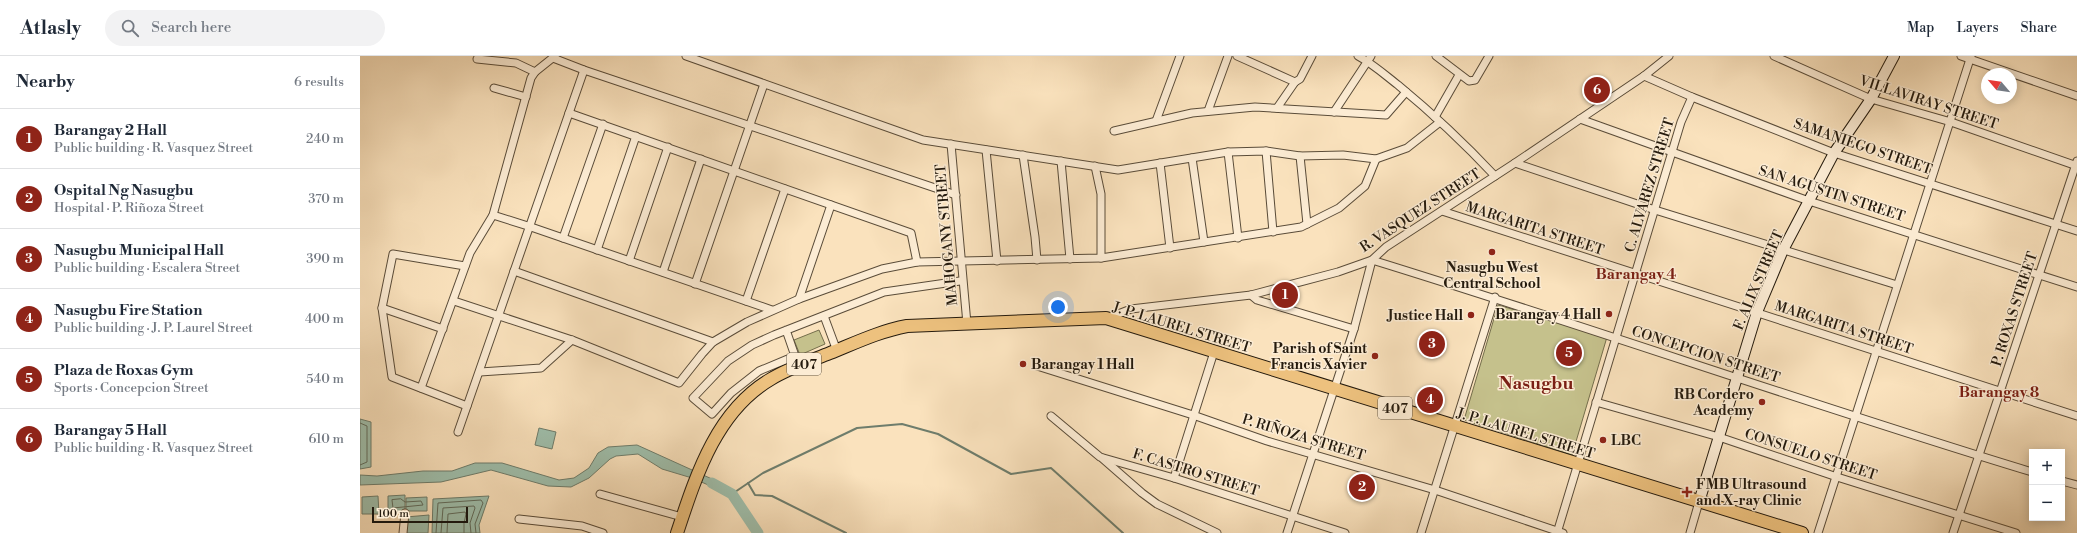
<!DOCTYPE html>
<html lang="en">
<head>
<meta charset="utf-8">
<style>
	:root { --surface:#fff; --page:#f2f2f3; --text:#1f2937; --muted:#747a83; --line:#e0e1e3; --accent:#8f2418 }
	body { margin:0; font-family:"Libre Bodoni",serif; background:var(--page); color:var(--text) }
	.controls { position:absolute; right:12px; bottom:12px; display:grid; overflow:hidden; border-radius:0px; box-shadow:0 2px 10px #0003 }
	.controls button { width:36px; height:36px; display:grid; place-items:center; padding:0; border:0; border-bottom:1px solid var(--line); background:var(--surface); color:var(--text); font:20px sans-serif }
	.compass { position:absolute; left:1621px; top:12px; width:36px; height:36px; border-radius:50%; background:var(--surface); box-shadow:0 2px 10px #0003; rotate:299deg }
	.scale { position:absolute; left:12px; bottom:10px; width:96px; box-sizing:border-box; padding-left:4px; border:2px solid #241a0d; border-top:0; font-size:11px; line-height:14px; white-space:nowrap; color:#241a0d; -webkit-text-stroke:3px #fcecd4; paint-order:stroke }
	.you { position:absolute; left:698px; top:251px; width:14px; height:14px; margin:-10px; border:3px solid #fff; border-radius:50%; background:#1a73e8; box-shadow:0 0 0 6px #1a73e833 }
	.badge { display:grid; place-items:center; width:26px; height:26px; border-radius:50%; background:var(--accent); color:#fff; font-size:13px; font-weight:700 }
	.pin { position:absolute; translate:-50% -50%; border:2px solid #fff; box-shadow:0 1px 4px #0006 }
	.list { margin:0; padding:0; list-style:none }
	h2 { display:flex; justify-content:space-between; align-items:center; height:52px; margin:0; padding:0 16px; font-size:17px }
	h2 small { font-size:13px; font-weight:400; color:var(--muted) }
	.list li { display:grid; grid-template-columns:26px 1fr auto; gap:12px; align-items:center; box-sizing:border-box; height:60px; padding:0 16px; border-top:1px solid var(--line) }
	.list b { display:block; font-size:15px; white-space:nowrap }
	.list p { margin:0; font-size:13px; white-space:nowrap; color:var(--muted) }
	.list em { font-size:13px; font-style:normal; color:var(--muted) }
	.icon { flex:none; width:22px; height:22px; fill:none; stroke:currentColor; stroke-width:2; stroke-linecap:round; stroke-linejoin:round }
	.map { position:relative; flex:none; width:1717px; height:477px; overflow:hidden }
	header { display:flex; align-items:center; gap:24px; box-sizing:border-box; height:56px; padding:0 20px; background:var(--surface); border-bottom:1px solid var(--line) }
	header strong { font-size:19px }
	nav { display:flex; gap:22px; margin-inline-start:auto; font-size:14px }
	.search { width:280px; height:36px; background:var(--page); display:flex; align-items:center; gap:10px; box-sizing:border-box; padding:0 14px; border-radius:22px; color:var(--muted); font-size:15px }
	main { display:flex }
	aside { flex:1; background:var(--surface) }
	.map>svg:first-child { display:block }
	.green { fill:#c5c18c; stroke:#746e4c }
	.water { fill:#9fbfac; stroke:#6e7d6c }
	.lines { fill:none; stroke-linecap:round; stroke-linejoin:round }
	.shore { stroke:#626c5c; stroke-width:1 }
	.stream { stroke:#6e7d6c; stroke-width:2 }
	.river { stroke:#9fbfac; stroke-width:11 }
	.minor-casing { stroke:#5a4c39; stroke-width:9 }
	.secondary-casing { stroke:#241a0d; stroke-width:12 }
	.primary-casing { stroke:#241a0d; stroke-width:14 }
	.minor { stroke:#fcecd4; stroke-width:7 }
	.secondary { stroke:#fcecd4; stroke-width:10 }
	.primary { stroke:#edc17e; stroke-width:12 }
	.poi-dot { fill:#8f2418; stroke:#fcecd4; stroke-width:1.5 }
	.labels { text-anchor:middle; stroke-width:3; stroke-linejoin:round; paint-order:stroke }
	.shield { fill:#fcecd4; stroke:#655949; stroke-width:1 }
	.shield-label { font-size:13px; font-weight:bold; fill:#241a0d }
	.street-label { font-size:14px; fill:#241a0d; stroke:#fcecd4 }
	.poi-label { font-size:14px; font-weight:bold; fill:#241a0d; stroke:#fcecd4; text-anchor:end }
	.neighbourhood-label { font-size:15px; font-weight:bold; fill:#7a1f14; stroke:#fcecd4 }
	.district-label { font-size:18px; font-weight:bold; fill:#7a1f14; stroke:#fcecd4 }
</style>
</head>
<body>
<header>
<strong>Atlasly</strong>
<div class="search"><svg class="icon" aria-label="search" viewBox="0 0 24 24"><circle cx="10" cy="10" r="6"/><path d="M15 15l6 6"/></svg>Search here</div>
<nav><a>Map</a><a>Layers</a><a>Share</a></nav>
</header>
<main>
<aside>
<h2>Nearby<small>6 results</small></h2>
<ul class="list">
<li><span class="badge">1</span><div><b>Barangay 2 Hall</b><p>Public building · R. Vasquez Street</p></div><em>240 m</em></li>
<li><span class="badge">2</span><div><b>Ospital Ng Nasugbu</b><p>Hospital · P. Riñoza Street</p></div><em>370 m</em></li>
<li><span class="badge">3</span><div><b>Nasugbu Municipal Hall</b><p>Public building · Escalera Street</p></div><em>390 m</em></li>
<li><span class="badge">4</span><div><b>Nasugbu Fire Station</b><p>Public building · J. P. Laurel Street</p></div><em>400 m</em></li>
<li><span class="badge">5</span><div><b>Plaza de Roxas Gym</b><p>Sports · Concepcion Street</p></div><em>540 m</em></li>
<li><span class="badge">6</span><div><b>Barangay 5 Hall</b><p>Public building · R. Vasquez Street</p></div><em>610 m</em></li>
</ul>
</aside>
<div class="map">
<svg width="1717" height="477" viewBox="0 0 1717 477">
	<rect width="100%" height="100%" fill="#fae2bd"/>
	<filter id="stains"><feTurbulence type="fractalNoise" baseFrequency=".005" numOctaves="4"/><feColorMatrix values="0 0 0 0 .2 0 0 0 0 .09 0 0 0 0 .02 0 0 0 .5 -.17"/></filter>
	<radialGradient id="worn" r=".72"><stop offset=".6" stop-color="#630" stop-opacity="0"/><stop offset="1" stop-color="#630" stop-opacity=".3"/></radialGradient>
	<g class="green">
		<path d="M 1138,249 L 1247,281 L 1212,399 L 1104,364 Z"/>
		<path d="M 459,274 L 465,288 L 440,299 L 434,284 Z"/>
	</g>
	<g class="water">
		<path d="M 0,363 L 11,366 L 11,411 L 0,413 Z"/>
		<path d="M 179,372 L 196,376 L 192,393 L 175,389 Z"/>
		<path d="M 277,389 L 363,428 L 367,437 L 332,422 L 302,413 L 278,398 L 256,400 L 250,403 L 229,422 L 211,431 L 188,430 L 131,414 L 81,426 L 0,429 L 0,419 L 17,420 L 63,415 L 92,415 L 115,407 L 142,407 L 199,424 L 214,422 L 229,412 L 238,397 L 248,391 Z"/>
		<path d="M 45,439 L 45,456 L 28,457 L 28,440 Z"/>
		<path d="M 18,440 L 19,458 L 2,458 L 2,441 Z"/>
		<path d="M 129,440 L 119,469 L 120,477 L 72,477 L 73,443 Z"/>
		<path d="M 67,441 L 67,455 L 46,455 L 46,442 Z"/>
		<path d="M 69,459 L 68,477 L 46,477 L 46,461 Z"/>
	</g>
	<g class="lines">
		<g class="shore">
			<path d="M 0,367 L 7,370 L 7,406 L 0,409"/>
			<path d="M 41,443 L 45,446 L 61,445 L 63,449 L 33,452 L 32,444 Z"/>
			<path d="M 76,477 L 78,447 L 121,444 L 123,447 L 115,468 L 116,477"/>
			<path d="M 81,477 L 83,452 L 114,450 L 115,452 L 110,467 L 111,477"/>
			<path d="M 87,477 L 88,458 L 105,456 L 106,458 L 104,467 L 104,477"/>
		</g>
		<g class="stream">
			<path d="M 388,427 L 395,439 L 412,440 L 486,477"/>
			<path d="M 372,438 L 403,417 L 497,372 L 542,368 L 578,378 L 651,418 L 691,412 L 763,477"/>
		</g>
		<path class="river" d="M 352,427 L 372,438 L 398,477"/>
		<g class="minor-casing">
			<g id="minor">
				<path d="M 326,0 L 563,84 L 758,114 L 868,96 L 906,95 L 940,100 L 983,99 L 1016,103 L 1047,92 L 1080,66"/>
				<path d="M 877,0 L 935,26 L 917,52"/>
				<path d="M 998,0 C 1013,8 1025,19 1038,29 C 1072,57 1105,88 1135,120"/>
				<path d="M 1076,0 L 1109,25 L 1115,24 L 1129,0"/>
				<path d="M 1414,0 L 1511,43 L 1591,66 L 1717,110"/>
				<path d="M 1601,0 L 1717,40"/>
				<path d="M 193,2 L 224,14 L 596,139"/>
				<path d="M 117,3 L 156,7 L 175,16"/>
				<path d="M 1284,20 L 1332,41 L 1474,97 L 1717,175"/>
				<path d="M 935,26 L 940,23 L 952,0"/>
				<path d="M 134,32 L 166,41"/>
				<path d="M 848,55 L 868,0"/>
				<path d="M 974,56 L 1011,0"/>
				<path d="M 209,57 L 551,177 L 557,206"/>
				<path d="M 1075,61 L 1099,19"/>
				<path d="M 1220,63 L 1449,145 L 1717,231"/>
				<path d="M 796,65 L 820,0"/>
				<path d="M 754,75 L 832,57 L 895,51 L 1026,59 L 1046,36"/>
				<path d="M 591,88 L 607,268"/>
				<path d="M 626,94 L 637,205"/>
				<path d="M 906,95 L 913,176"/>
				<path d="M 868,96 L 878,182"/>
				<path d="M 663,99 L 675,181 L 677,204"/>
				<path d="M 940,100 L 947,168"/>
				<path d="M 832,102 L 844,186"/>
				<path d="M 701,105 L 710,203"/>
				<path d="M 800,107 L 810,192"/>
				<path d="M 1155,107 L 1295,154 L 1537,229"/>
				<path d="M 735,110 L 741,138 L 741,202"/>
				<path d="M 1082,155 L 1717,360"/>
				<path d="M 133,159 L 171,171 L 412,254"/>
				<path d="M 203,182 L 243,68"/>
				<path d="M 237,194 L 276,80"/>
				<path d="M 269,205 L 308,91"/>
				<path d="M 105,210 L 33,198 L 22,252 L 32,321 L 107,350"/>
				<path d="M 154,215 L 353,286"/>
				<path d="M 303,216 L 341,103"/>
				<path d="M 335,228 L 404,28"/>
				<path d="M 891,239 L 897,244 L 994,273"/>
				<path d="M 439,243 L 471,149"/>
				<path d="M 94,245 L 212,284 L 319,327 L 342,298 L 353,286 L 387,266 L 439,243 L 522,213 L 557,206 L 741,202 L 941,171 L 979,152 L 1005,130 L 1016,103"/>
				<path d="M 386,245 L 425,133"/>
				<path d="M 22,252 L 83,273"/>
				<path d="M 464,260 L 477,295"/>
				<path d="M 748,262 L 771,253 L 891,239 L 978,216 L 1012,204 L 1026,191 L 1155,107 L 1284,20 L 1309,0"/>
				<path d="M 426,274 L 435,300 L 399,315 L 371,337 L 352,358 L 333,342 L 368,305 L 392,289 L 414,279 L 524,236 L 600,225"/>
				<path d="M 677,310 L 833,359 L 907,385 L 1075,434 L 1203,477"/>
				<path d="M 120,316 L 181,312 L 212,284"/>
				<path d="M 61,332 L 110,197 L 133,159 L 171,22 L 175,16 L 195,0"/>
				<path d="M 1236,346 L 1359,381 L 1477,421 L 1656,477"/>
				<path d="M 691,360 L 740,401 L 814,422 L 985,477"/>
				<path d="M 98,376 L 224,14"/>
				<path d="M 742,402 L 782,437 L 797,448 L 857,477"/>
				<path d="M 814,422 L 854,296"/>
				<path d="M 1702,425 L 1717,429"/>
				<path d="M 240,438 L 322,461"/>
				<path d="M 159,463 L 222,470 L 243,477"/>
				<path d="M 43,477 L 45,457"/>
				<path d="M 927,477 L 994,273 L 1012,204 C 1233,272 1451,349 1672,416"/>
				<path d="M 1061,477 L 1135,241"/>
				<path d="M 1197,477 L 1321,66 L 1332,41"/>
				<path d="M 1330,477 L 1339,446"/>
				<path d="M 1458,477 L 1611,0"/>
				<path d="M 1593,477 L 1717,105"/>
			</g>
		</g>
		<g class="secondary-casing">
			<path id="secondary" d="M 1339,446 L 1397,256 L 1423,194 L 1474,97 L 1511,43 L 1534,0"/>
		</g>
		<g class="primary-casing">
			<path id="primary" d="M 317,477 C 336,420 356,355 411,323 C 429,312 450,305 470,297 C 495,287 520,275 547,270 L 746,262 L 1442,477"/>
		</g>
		<use href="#minor" class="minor"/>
		<use href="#secondary" class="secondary"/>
		<use href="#primary" class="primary"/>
	</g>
	<g class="poi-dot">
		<circle cx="1132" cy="196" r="4"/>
		<circle cx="1249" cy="258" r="4"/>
		<circle cx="1111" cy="259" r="4"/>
		<circle cx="1015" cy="300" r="4"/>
		<circle cx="663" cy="308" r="4"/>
		<circle cx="1402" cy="346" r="4"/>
		<circle cx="1243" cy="384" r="4"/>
		<path d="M1325 430h4v4h4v4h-4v4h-4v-4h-4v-4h4z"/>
	</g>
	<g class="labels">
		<g class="shield">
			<rect x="427" y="297" width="34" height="22" rx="3"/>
			<rect x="1018" y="341" width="34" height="22" rx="3"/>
		</g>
		<g class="shield-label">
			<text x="444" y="313">407</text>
			<text x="1035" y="357">407</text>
		</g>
		<g class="street-label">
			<text transform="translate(1569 46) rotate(18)" y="5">VILLAVIRAY STREET</text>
			<text transform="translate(1503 90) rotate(19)" y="5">SAMANIEGO STREET</text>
			<text transform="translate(1289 129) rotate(-73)" y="5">C. ALVAREZ STREET</text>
			<text transform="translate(1472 137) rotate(18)" y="5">SAN AGUSTIN STREET</text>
			<text transform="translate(1060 154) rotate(-33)" y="5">R. VASQUEZ STREET</text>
			<text transform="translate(1175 172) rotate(18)" y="5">MARGARITA STREET</text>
			<text transform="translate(586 179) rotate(-95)" y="5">MAHOGANY STREET</text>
			<text transform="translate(1398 224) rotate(-67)" y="5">F. ALIX STREET</text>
			<text transform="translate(1654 253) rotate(-72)" y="5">P. ROXAS STREET</text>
			<text transform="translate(822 271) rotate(17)" y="5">J. P. LAUREL STREET</text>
			<text transform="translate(1484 271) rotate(18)" y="5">MARGARITA STREET</text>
			<text transform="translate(1346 298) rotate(18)" y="5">CONCEPCION STREET</text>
			<text transform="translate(1166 377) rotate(17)" y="5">J. P. LAUREL STREET</text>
			<text transform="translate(944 381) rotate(17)" y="5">P. RIÑOZA STREET</text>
			<text transform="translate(1451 398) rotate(18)" y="5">CONSUELO STREET</text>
			<text transform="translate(836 416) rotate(17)" y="5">F. CASTRO STREET</text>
		</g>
		<g class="poi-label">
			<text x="1132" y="216" text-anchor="middle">Nasugbu West<tspan x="1132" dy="16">Central School</tspan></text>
			<text x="1241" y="263">Barangay 4 Hall</text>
			<text x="1103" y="264">Justice Hall</text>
			<text x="1007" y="297">Parish of Saint<tspan x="1007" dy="16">Francis Xavier</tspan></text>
			<text x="671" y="313" text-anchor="start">Barangay 1 Hall</text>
			<text x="1394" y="343">RB Cordero<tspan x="1394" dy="16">Academy</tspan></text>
			<text x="1251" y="389" text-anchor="start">LBC</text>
			<text x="1336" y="433" text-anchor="start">FMB Ultrasound<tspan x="1336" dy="16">and X-ray Clinic</tspan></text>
		</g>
		<g class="neighbourhood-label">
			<text x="1276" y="223">Barangay 4</text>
			<text x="1639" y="341">Barangay 8</text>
		</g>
		<g class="district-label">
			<text x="1176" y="333">Nasugbu</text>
		</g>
	</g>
	<rect width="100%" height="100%" filter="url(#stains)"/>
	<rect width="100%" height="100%" fill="url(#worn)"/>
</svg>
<div class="controls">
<button>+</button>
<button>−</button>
</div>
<svg class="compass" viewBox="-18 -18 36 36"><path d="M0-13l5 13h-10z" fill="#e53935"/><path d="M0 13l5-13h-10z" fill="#747a83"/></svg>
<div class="scale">100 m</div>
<div class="you"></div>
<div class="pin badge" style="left:925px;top:239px">1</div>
<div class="pin badge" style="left:1002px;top:431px">2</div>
<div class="pin badge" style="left:1072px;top:288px">3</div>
<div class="pin badge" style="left:1070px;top:344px">4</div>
<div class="pin badge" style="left:1209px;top:297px">5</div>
<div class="pin badge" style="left:1237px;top:34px">6</div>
</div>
</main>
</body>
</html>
